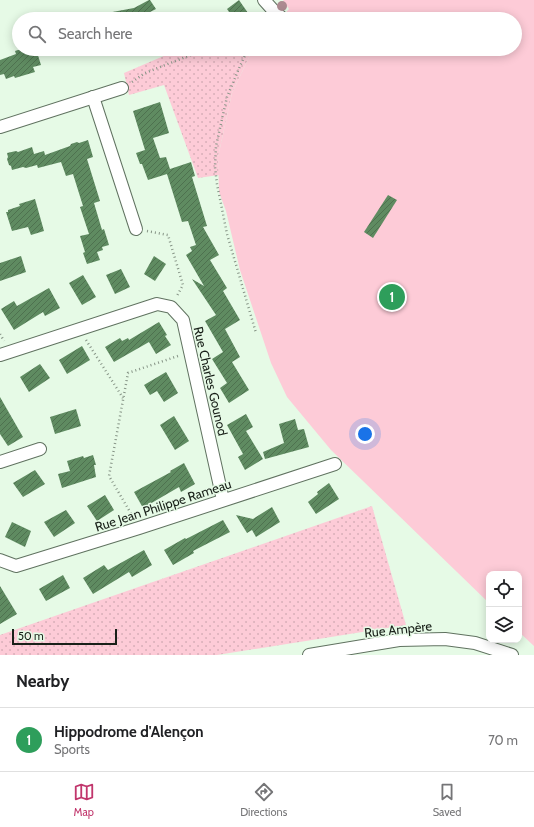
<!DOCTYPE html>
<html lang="en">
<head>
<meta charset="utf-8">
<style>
	:root { --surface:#fff; --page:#f6f6f6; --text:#202124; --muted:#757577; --line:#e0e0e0; --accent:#c1366c }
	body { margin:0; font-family:Cabin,sans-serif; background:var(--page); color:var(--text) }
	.controls { position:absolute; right:12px; bottom:12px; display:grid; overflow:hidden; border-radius:8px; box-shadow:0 2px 10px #0003 }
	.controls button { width:36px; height:36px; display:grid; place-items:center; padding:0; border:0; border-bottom:1px solid var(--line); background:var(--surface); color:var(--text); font:20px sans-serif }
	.scale { position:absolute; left:12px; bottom:10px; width:105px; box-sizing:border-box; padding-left:4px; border:2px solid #192019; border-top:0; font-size:11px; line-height:14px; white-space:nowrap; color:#192019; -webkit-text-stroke:3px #e6fae6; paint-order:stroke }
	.you { position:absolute; left:365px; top:434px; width:14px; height:14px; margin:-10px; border:3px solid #fff; border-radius:50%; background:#1a73e8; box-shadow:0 0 0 6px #1a73e833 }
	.badge { display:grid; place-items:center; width:26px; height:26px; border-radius:50%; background:var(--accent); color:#fff; font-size:13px; font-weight:700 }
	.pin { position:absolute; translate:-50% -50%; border:2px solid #fff; box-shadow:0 1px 4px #0006 }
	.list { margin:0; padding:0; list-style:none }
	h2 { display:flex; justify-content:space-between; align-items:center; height:52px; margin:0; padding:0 16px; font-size:17px }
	h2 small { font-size:13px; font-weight:400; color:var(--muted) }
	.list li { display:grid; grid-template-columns:26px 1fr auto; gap:12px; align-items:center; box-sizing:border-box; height:64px; padding:0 16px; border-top:1px solid var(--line) }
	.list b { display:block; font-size:15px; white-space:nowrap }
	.list p { margin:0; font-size:13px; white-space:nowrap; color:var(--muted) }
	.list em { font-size:13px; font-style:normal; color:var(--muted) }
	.icon { flex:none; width:22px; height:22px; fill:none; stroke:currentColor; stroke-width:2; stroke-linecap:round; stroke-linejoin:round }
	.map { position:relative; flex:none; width:534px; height:655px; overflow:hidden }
	.search { position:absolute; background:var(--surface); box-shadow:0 2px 10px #0003; left:12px; right:12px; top:12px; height:44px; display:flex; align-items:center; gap:10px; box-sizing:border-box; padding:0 14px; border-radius:22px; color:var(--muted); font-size:15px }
	.sheet { height:116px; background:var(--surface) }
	nav { display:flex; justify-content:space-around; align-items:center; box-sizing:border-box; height:56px; border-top:1px solid var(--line); background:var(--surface); font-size:11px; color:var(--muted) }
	nav a { display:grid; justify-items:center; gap:2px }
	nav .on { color:var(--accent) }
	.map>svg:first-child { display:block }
	.grass { fill:url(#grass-dots) }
	.garden { fill:#fdcbd7 }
	.building { fill:url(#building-hatch) }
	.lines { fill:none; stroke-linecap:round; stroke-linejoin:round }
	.minor-casing { stroke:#607260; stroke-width:14 }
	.path { stroke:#879587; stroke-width:2.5; stroke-dasharray:1 3; stroke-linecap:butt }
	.minor { stroke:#fff; stroke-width:12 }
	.tree { fill:#ac8a90 }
	.labels { text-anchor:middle; stroke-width:3; stroke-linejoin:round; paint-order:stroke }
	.street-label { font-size:13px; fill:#192019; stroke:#e6fae6 }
</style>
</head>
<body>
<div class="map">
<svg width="534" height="655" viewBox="0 0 534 655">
	<defs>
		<pattern id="grass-dots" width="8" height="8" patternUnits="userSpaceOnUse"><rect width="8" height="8" fill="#fdcbd7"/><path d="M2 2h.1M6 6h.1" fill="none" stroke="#d8aeb8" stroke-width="1.8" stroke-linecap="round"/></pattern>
		<pattern id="building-hatch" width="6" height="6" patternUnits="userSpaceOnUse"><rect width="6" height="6" fill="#5f8b61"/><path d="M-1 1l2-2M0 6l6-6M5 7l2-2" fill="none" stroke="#4e714f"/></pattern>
	</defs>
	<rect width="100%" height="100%" fill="#e6fae6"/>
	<g class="grass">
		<path d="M 180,49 L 253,49 L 232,93 L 218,157 L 219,175 L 198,178 L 164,85 L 129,95 L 124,73 Z"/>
		<path d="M 372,506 L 406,625 L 217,655 L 0,655 L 0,635 Z"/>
	</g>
	<path class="garden" d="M 283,0 L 534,0 L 534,646 L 519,632 L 519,574 L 489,574 L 489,603 L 331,450 L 287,397 L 271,363 L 240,270 L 226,211 L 219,192 L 218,157 L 232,93 L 253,49 L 515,49 L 515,19 L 280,19 L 289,9 Z"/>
	<g class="building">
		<path d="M 149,0 L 150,0 L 156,9 L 150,12 L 153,19 L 108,19 L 107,13 L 134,8 Z"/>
		<path d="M 239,0 L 248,13 L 238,19 L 234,19 L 227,9 Z"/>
		<path d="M 21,49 L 36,49 L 41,65 L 33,67 L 35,72 L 15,78 L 14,76 L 6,79 L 4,74 L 0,75 L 0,60 L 16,54 L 15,51 Z"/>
		<path d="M 160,102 L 169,133 L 153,138 L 160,158 L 166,157 L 170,169 L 191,162 L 195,176 L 192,177 L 207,226 L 203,227 L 219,255 L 210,260 L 227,288 L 223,291 L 240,320 L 225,329 L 240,357 L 232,362 L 249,390 L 229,403 L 220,388 L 227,383 L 212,359 L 223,352 L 205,321 L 216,315 L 192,279 L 204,286 L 186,255 L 192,251 L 190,247 L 196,245 L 188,221 L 182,222 L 167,174 L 148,180 L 142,164 L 140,164 L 136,153 L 145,150 L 133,111 Z"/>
		<path d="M 88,140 L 93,157 L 87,159 L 100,201 L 94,203 L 102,230 L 104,229 L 109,245 L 102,247 L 103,250 L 97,252 L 100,260 L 87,264 L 83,253 L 85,252 L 80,236 L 89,234 L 80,207 L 83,206 L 73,174 L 66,176 L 61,162 L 38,168 L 37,165 L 26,168 L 23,167 L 12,170 L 11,166 L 9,165 L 7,159 L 8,157 L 7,153 L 16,151 L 18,152 L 32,147 L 34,154 L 44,151 L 45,155 L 70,146 L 71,144 L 77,142 L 79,143 Z"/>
		<path d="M 388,195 L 397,200 L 373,238 L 364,232 Z"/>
		<path d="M 35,199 L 44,231 L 31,235 L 28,227 L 12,231 L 6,212 L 8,212 L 8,210 L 20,206 L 19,204 Z"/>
		<path d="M 21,256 L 26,272 L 0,281 L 0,263 Z"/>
		<path d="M 154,256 L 166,264 L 155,281 L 144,274 Z"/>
		<path d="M 121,269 L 130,287 L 115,294 L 106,275 Z"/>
		<path d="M 83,275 L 96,297 L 82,305 L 69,283 Z"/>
		<path d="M 49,288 L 60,308 L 45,316 L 43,312 L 14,330 L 1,309 L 14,301 L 17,306 Z"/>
		<path d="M 159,322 L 167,335 L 165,336 L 171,345 L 156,354 L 149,342 L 114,362 L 105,347 L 120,338 L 122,341 L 128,338 L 129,340 Z"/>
		<path d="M 82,346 L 90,360 L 67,374 L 59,360 Z"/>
		<path d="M 40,364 L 50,378 L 29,392 L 20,377 Z"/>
		<path d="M 166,372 L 178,393 L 164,402 L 157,391 L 150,395 L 144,385 Z"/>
		<path d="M 0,397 L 23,437 L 8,446 L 0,434 Z"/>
		<path d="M 76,409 L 81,426 L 55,434 L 50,417 Z"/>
		<path d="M 246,414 L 253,427 L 246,431 L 263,459 L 245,470 L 238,457 L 243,454 L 227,425 Z"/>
		<path d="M 174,416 L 189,441 L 175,450 L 160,425 Z"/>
		<path d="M 295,419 L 298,430 L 304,429 L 309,447 L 265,459 L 263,452 L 284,443 L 279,424 Z"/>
		<path d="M 93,455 L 96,465 L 94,465 L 96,477 L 62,488 L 58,474 L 70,471 L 67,461 L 83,456 L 84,458 Z"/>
		<path d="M 184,463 L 195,484 L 181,492 L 179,487 L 143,508 L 134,492 L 171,472 L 170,471 Z"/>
		<path d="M 35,470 L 45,484 L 23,497 L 13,483 Z"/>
		<path d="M 329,483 L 339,499 L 316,514 L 308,502 L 318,494 L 317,492 Z"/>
		<path d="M 105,495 L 114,510 L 97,521 L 87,506 Z"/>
		<path d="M 272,507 L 280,522 L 256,537 L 252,530 L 247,533 L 236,515 L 253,519 Z"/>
		<path d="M 66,510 L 75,523 L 54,537 L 44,522 Z"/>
		<path d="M 223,520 L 230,532 L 193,551 L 194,553 L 173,565 L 164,550 L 185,538 L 186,539 Z"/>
		<path d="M 12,522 L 31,531 L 25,547 L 5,537 Z"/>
		<path d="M 144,550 L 152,565 L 132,577 L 129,572 L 93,594 L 83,578 L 104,565 L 108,570 Z"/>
		<path d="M 63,575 L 70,588 L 46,601 L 39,589 Z"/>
		<path d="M 0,586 L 17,614 L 0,624 Z"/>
	</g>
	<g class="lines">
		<g class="minor-casing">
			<g id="minor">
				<path d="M 264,0 L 273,10 L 282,18"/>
				<path d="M 93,97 L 136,229"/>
				<path d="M 0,127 L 122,88"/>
				<path d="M 0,355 L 157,304 L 171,307 L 183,320 L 223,500"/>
				<path d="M 0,462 L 40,449"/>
				<path d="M 0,560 L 16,566 L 139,528 L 335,464"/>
				<path d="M 309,655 L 399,640 L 445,639 L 475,643 L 512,655"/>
			</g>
		</g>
		<g class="path">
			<path d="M 248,49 L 240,66 L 227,97 L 216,146 L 215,167 L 217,184 L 227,234 L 256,333"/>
			<path d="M 132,82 L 145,73 L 206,49"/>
			<path d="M 147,231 L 168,235 L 183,285 L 177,296"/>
			<path d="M 0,334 L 4,341"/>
			<path d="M 86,340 L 123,398"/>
			<path d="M 133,517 L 109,476 L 128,373 L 178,356"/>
		</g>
		<use href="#minor" class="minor"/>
	</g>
	<circle class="tree" cx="282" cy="6" r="5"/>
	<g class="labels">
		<g class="street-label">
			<text transform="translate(211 381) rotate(77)" y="5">Rue Charles Gounod</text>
			<text transform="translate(163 505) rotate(-18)" y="5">Rue Jean Philippe Rameau</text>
			<text transform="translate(398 629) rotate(-6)" y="5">Rue Ampère</text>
		</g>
	</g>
</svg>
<div class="controls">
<button><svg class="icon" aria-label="locate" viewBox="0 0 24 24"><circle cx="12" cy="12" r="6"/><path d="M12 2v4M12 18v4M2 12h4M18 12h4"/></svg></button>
<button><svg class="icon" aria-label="layers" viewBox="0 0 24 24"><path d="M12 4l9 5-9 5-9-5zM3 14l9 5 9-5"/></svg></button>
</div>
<div class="scale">50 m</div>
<div class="you"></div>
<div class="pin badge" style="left:392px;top:297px;background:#2e9e5b">1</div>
<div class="search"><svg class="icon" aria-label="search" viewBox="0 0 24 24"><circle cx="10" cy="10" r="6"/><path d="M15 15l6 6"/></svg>Search here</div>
</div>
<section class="sheet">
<h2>Nearby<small></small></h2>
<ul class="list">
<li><span class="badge" style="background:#2e9e5b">1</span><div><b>Hippodrome d'Alençon</b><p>Sports</p></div><em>70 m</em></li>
</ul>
</section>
<nav>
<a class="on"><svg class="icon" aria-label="map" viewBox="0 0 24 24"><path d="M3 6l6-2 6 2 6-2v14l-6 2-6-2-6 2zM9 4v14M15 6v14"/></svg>Map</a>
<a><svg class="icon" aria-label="directions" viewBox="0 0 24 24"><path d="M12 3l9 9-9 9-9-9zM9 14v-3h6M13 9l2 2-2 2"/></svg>Directions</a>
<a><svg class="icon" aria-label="saved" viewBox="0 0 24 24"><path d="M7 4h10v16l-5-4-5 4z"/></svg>Saved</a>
</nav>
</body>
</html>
